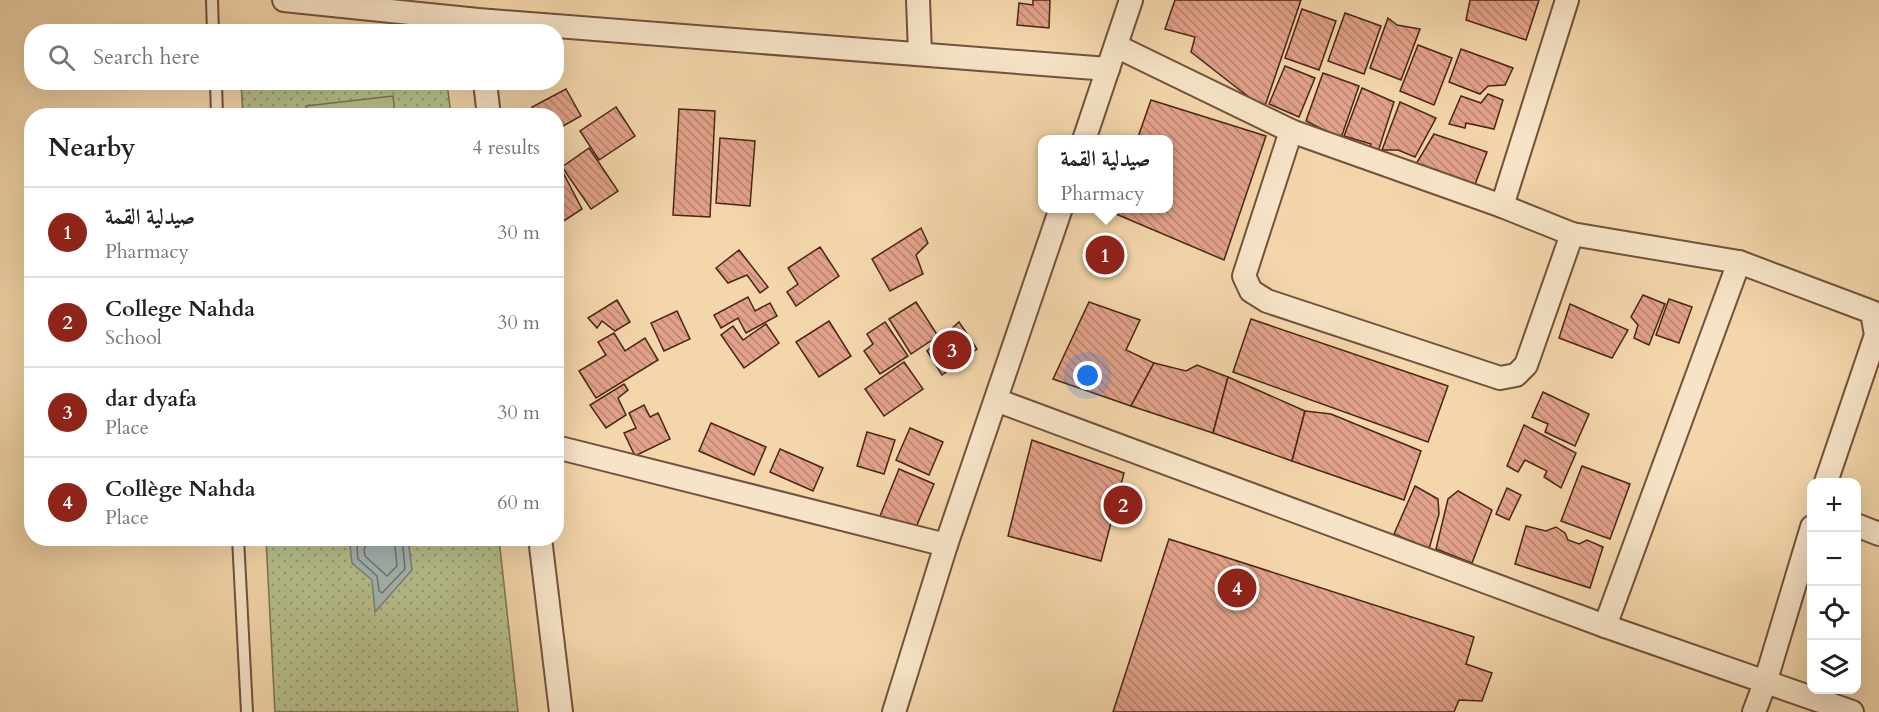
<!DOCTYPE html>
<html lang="en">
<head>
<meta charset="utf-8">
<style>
	:root { --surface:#fff; --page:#f6f6f6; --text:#222; --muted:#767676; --line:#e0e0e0; --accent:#8f2418 }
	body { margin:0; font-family:Cardo,Amiri,serif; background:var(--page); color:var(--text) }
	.controls { position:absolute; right:18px; bottom:18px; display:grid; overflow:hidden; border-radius:12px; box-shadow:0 6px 24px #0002 }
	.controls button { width:54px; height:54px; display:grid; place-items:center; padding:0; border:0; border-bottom:2px solid var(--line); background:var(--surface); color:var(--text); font:30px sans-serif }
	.you { position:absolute; left:1088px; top:376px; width:21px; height:21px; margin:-15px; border:4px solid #fff; border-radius:50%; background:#1a73e8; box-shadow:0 0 0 9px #1a73e833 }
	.badge { display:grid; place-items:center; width:39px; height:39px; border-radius:50%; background:var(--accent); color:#fff; font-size:20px; font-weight:700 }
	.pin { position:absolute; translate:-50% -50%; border:3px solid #fff; box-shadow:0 2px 6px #0006 }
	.popup { position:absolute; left:1038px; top:135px; width:135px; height:78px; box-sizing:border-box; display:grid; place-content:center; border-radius:12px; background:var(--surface); filter:drop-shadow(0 2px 4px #0005); font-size:20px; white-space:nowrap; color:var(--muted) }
	.popup b { font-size:22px; color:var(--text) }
	.popup::after { content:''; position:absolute; left:50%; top:100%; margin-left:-12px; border:12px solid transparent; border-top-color:var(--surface) }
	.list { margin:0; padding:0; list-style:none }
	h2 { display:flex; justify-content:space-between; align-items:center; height:78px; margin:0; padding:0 24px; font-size:26px }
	h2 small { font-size:20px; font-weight:400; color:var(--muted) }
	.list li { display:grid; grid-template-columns:39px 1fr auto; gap:18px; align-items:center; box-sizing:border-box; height:90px; padding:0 24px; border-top:2px solid var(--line) }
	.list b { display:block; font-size:22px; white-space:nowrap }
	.list p { margin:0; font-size:20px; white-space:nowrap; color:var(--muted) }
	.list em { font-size:20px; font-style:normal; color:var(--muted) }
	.icon { flex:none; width:33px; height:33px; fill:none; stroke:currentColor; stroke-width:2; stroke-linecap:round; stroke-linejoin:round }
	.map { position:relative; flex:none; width:1879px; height:712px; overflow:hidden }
	.search { position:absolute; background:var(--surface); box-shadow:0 6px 24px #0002; left:24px; top:24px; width:540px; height:66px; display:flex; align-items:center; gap:15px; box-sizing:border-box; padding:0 21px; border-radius:24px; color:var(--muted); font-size:22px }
	.panel { position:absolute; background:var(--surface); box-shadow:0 6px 24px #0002; left:24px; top:108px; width:540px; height:438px; border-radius:24px }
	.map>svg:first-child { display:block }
	.park { fill:url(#park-dots); stroke:#7f7252; stroke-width:1.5 }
	.garden { fill:#b6bf8c; stroke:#7f7252; stroke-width:1.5 }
	.water { fill:#a1b6b5; stroke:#7d7c76; stroke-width:1.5 }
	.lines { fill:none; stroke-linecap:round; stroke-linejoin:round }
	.shore { stroke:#746e66; stroke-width:1.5 }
	.building { fill:url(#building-back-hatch); stroke:#482518; stroke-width:1.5 }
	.lane-casing { stroke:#73513c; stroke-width:14 }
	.street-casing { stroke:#73513c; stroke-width:26 }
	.lane { stroke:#f7e4c8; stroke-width:10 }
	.street { stroke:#f7e4c8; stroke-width:22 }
</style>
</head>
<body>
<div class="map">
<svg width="1879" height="712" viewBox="0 0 1879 712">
	<defs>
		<pattern id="park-dots" width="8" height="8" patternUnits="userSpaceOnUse" patternTransform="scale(1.5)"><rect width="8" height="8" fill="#b6bf8c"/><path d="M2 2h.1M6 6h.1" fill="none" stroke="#969b71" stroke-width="1.8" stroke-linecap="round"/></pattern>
		<pattern id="building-back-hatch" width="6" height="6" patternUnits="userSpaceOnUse" patternTransform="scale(1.5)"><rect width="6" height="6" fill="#e2a18a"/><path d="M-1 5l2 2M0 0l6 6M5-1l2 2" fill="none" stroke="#b98370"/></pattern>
	</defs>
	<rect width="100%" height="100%" fill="#f3d6aa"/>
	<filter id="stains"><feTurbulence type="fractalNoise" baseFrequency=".00333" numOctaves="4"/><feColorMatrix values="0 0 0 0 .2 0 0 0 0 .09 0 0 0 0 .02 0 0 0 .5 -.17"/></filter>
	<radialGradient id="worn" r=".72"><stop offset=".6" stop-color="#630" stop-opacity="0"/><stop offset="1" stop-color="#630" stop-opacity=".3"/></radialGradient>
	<g class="park">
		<path d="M 241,83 L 447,83 L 451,115 L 243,115 Z"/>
		<path d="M 266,539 L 499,539 L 518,712 L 275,712 Z"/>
	</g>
	<path class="garden" d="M 393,96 L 395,115 L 307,115 L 306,106 Z"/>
	<path class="water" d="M 356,539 L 408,539 L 412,570 L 375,612 L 372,580 L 352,563 L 350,545 Z"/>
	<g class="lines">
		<g class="shore">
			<path d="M 360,538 L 357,548 L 358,559 L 377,576 L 379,591 L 382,593 L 405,569 L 402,538"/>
			<path d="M 368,538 L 364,550 L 365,556 L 387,576 L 397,566 L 394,538"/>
		</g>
	</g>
	<g class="building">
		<path d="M 1033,0 L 1050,0 L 1049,28 L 1017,25 L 1019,3 L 1033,5 Z"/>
		<path d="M 1175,0 L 1301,0 L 1264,109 L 1191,52 L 1195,37 L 1165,29 Z"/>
		<path d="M 1470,0 L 1539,0 L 1526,40 L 1466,20 Z"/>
		<path d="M 1302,9 L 1336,21 L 1319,70 L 1285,58 Z"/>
		<path d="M 1345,13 L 1381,26 L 1364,74 L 1328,61 Z"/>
		<path d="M 1388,18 L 1397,25 L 1420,29 L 1401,80 L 1370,68 Z"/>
		<path d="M 1418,45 L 1452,58 L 1434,105 L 1400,91 Z"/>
		<path d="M 1461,49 L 1513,68 L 1505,85 L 1488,86 L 1480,94 L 1449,82 Z"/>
		<path d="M 1285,66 L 1315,78 L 1299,117 L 1269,104 Z"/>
		<path d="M 1323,73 L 1359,86 L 1339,144 L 1327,139 L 1326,131 L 1306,121 Z"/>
		<path d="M 1362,88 L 1394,102 L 1376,158 L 1369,153 L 1371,144 L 1344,136 Z"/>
		<path d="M 566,89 L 581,116 L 556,130 L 556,116 L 537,116 L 532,107 Z"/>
		<path d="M 1488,94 L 1503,100 L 1494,129 L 1466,123 L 1465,128 L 1449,124 L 1461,96 L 1481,103 Z"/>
		<path d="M 1151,100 L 1266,136 L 1224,260 L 1116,214 L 1117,208 L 1168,208 L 1168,140 L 1137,140 Z"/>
		<path d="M 1400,102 L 1436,118 L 1415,157 L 1398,150 L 1382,150 Z"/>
		<path d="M 616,107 L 635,136 L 599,160 L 580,131 Z"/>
		<path d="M 679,109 L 715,111 L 710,217 L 673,215 Z"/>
		<path d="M 1434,134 L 1487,152 L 1473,190 L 1413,169 Z"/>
		<path d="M 720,138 L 755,141 L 750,206 L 716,203 Z"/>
		<path d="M 589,148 L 618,191 L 591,209 L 562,167 Z"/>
		<path d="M 556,159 L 582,209 L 556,226 Z"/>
		<path d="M 921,228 L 928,243 L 916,255 L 923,274 L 890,291 L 872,259 Z"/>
		<path d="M 820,247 L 839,276 L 796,306 L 787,292 L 798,284 L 788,268 Z"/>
		<path d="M 739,250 L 768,287 L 760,293 L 747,275 L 728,283 L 716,268 Z"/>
		<path d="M 1643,295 L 1665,304 L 1649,345 L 1634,338 L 1638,325 L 1631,317 Z"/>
		<path d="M 748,297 L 755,311 L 770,303 L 777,316 L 746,333 L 738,318 L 721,328 L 714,315 Z"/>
		<path d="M 1669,299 L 1692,307 L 1679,343 L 1656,335 Z"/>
		<path d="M 617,300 L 630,322 L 615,331 L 602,321 L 597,328 L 588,318 Z"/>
		<path d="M 916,302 L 938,336 L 911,354 L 889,319 Z"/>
		<path d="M 1089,302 L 1140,320 L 1126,350 L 1154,363 L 1131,406 L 1053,379 Z"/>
		<path d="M 1570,304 L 1628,330 L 1612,358 L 1559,338 Z"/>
		<path d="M 677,311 L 690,339 L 664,351 L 651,323 Z"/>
		<path d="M 1251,319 L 1448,386 L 1428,442 L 1233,372 Z"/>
		<path d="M 829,321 L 851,356 L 819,377 L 796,342 Z"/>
		<path d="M 885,322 L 908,356 L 880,374 L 864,351 L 873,344 L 867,334 Z"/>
		<path d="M 959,322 L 977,349 L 942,375 L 927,351 Z"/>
		<path d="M 766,324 L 779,343 L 744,368 L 721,335 L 733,326 L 743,340 Z"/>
		<path d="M 614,333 L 625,351 L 645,338 L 658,360 L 596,398 L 579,371 L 606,355 L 598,342 Z"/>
		<path d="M 904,362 L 923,389 L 884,416 L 865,389 Z"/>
		<path d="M 1154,363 L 1186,371 L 1197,365 L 1228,377 L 1213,433 L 1131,406 Z"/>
		<path d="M 1228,377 L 1305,411 L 1292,461 L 1213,433 Z"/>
		<path d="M 624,384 L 628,390 L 618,398 L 626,415 L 606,428 L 590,405 Z"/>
		<path d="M 1543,392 L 1589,414 L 1575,446 L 1545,432 L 1548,424 L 1532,417 Z"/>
		<path d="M 644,405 L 650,417 L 658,413 L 670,439 L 635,456 L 624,433 L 636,428 L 629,413 Z"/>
		<path d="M 1305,411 L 1331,414 L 1421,451 L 1404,500 L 1292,461 Z"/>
		<path d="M 711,423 L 766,447 L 754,475 L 699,451 Z"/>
		<path d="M 1524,425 L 1576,453 L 1561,488 L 1544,477 L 1547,471 L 1525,460 L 1518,472 L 1507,466 Z"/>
		<path d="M 910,428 L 943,442 L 929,475 L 896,460 Z"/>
		<path d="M 867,432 L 895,440 L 884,474 L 857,466 Z"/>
		<path d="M 1032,440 L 1124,473 L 1101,561 L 1008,536 Z"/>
		<path d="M 780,449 L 823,468 L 813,491 L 770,472 Z"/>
		<path d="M 1582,466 L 1630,484 L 1610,539 L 1561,521 Z"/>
		<path d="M 899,469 L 934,484 L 915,530 L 880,516 Z"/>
		<path d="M 1415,486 L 1438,499 L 1439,514 L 1429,549 L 1394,534 Z"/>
		<path d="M 1507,488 L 1521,495 L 1509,520 L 1496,514 Z"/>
		<path d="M 1458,491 L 1492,510 L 1472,563 L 1436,549 L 1448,499 Z"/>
		<path d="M 1526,526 L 1546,531 L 1556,527 L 1565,533 L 1568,540 L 1579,544 L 1587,540 L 1603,547 L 1590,588 L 1515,564 Z"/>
		<path d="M 1169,539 L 1474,637 L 1466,664 L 1492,673 L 1482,701 L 1459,700 L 1454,712 L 1113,712 Z"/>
	</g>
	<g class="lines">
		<g class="lane-casing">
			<g id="lane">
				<path d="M 212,0 L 213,32"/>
				<path d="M 216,82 L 217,116"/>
				<path d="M 238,538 L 247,712"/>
			</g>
		</g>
		<g class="street-casing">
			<g id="street">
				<path d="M 284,0 L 478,20 L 1108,69"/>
				<path d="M 918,0 L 920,53"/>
				<path d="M 1116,46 L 1291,131 L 1502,206 L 1572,234 L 1739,262 L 1872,312 L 1876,335 L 1826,482"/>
				<path d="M 485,82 L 489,116"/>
				<path d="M 1291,131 L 1244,276 L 1251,291 L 1267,301 L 1500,378 L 1516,375 L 1526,365 L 1572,234"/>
				<path d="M 1084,140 L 1131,0"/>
				<path d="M 1502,206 L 1567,0"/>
				<path d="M 996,400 L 1605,626 L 1852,712"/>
				<path d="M 556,447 L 946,545"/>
				<path d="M 1856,525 L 1879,534"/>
				<path d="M 540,538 L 561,712"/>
				<path d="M 1605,626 L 1739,262"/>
				<path d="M 894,712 L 946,545 L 1061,208"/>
				<path d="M 1754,712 L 1765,683 L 1812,527"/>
			</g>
		</g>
		<use href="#lane" class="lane"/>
		<use href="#street" class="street"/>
	</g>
	<rect width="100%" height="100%" filter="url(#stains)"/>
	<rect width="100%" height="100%" fill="url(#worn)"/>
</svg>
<div class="controls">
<button>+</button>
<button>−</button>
<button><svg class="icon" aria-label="locate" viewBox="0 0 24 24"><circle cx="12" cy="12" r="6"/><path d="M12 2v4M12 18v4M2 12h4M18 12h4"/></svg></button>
<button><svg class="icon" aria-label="layers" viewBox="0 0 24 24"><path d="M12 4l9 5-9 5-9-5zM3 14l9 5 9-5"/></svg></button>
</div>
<div class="you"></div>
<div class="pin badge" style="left:1105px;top:255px">1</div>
<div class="popup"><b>صيدلية القمة</b>Pharmacy</div>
<div class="pin badge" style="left:1123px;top:505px">2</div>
<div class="pin badge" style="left:952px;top:350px">3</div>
<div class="pin badge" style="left:1237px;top:588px">4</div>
<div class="search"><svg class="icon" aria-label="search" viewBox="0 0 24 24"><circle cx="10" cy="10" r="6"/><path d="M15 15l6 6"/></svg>Search here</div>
<section class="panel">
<h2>Nearby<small>4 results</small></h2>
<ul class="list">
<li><span class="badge">1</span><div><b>صيدلية القمة</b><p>Pharmacy</p></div><em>30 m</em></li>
<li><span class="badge">2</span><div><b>College Nahda</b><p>School</p></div><em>30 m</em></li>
<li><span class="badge">3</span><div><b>dar dyafa</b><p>Place</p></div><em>30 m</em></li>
<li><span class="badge">4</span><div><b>Collège Nahda</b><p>Place</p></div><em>60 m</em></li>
</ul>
</section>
</div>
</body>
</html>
